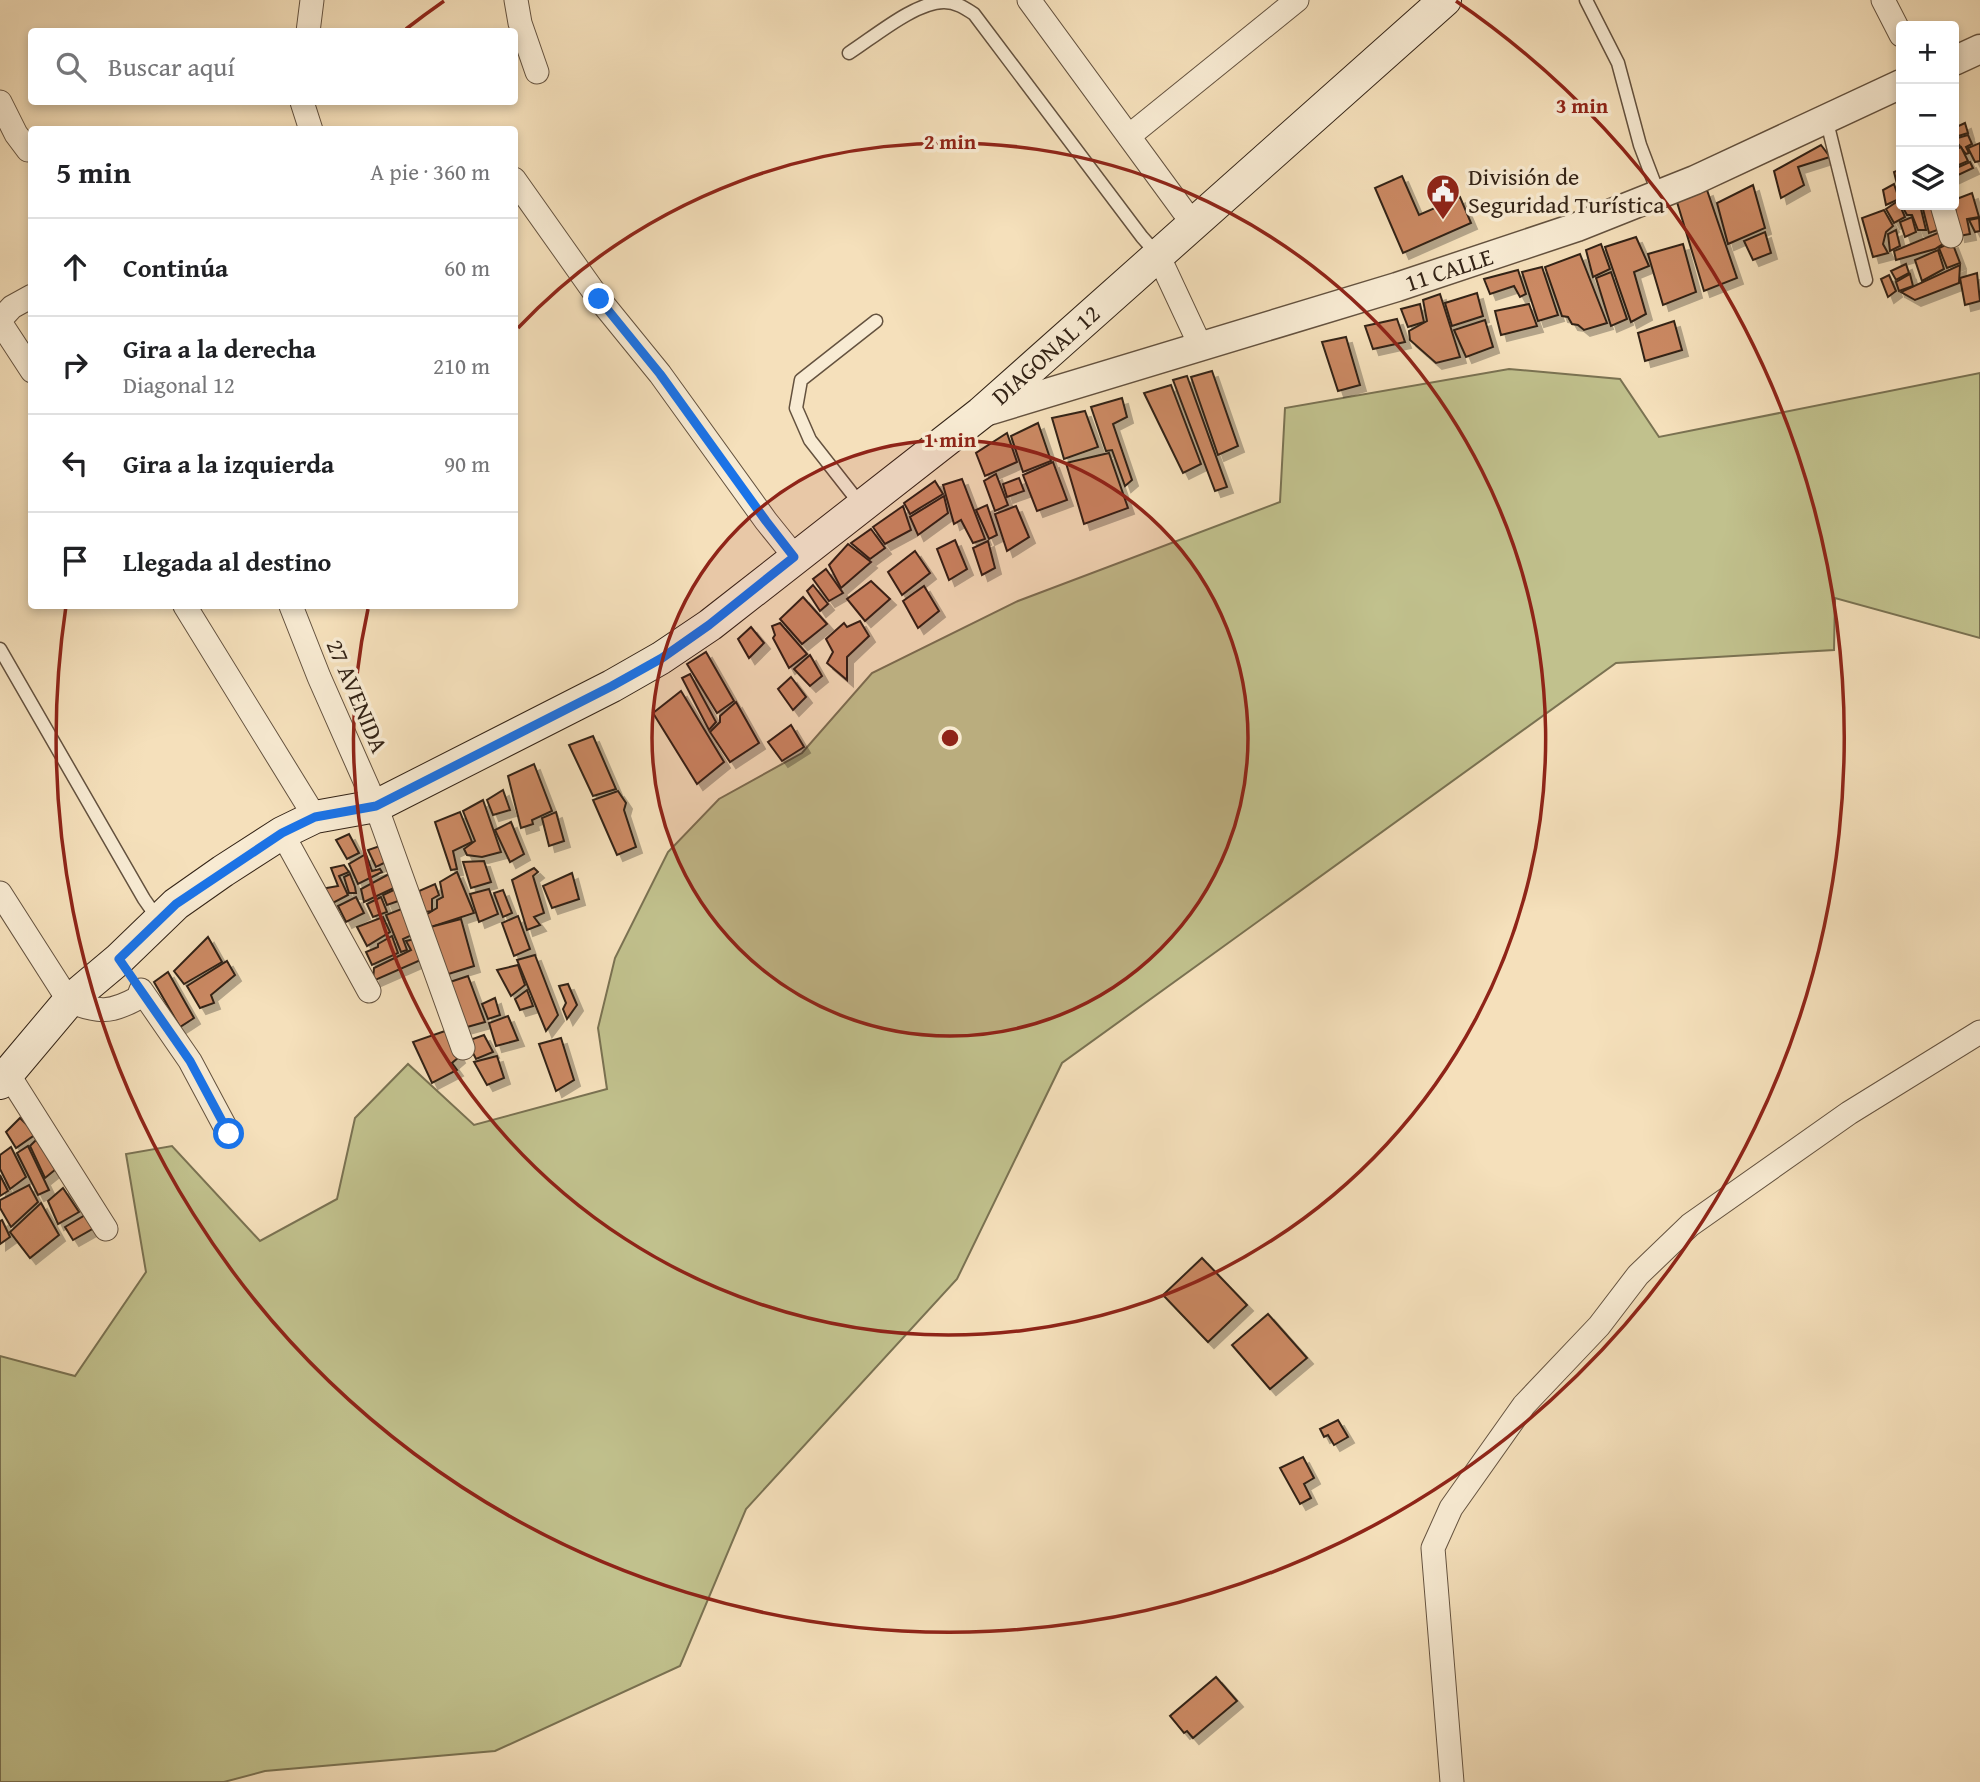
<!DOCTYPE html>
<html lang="es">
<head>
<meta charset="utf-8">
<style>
	:root { --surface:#fff; --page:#f2f2f2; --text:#202124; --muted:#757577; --line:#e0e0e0 }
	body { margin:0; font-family:"Gentium Book Plus",serif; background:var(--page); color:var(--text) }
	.controls { position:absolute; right:21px; top:21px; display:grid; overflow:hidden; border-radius:7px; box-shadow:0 4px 10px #0003 }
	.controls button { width:63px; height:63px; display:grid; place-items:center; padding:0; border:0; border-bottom:2px solid var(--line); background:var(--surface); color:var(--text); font:35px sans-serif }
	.stop { position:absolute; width:21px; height:21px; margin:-16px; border:5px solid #1a73e8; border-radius:50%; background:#fff }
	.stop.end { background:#1a73e8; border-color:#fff; box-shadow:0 2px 7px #0008 }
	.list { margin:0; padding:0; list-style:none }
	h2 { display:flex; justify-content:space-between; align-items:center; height:91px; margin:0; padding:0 28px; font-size:30px }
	h2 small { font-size:23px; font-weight:400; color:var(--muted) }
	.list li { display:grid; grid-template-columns:46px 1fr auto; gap:21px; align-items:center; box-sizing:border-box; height:98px; padding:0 28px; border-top:2px solid var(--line) }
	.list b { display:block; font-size:26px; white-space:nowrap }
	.list p { margin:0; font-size:23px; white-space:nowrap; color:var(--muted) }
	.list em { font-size:23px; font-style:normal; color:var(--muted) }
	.icon { flex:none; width:38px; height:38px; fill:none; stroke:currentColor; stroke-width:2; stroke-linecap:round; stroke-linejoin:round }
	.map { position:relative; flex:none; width:1980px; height:1782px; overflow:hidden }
	.search { position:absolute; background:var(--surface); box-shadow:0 4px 10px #0003; left:28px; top:28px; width:490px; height:77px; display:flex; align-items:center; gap:18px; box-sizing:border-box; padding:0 24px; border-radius:7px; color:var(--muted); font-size:26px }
	.panel { position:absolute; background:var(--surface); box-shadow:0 4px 10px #0003; left:28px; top:126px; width:490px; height:483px; border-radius:7px }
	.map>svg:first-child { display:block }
	.green { fill:#c1c18d; stroke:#7a7252; stroke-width:2 }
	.building { fill:#cb8963; stroke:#332316; stroke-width:2; filter:url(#shadow) }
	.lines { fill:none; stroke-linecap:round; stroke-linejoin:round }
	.service-casing { stroke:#64523f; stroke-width:15 }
	.minor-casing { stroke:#64523f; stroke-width:25 }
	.tertiary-casing { stroke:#64523f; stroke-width:31 }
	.secondary-casing { stroke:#332316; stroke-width:34 }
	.service { stroke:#f8ebd3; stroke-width:12 }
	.minor { stroke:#f8ebd3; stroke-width:23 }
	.tertiary { stroke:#f8ebd3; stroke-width:28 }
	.secondary { stroke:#f8ebd3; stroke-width:32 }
	.route { stroke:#1a73e8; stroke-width:9 }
	.ring { fill:none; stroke:#8f2418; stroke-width:3.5 }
	.labels { text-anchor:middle; stroke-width:7; stroke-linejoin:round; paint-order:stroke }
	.poi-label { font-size:24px; fill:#332316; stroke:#f8ebd3; text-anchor:start }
	.street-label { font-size:24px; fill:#332316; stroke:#f8ebd3 }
	.centre { fill:#8f2418; stroke:#f8ebd3; stroke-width:3.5 }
	.ring-label { font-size:21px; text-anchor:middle; font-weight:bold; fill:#8f2418; stroke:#f8ebd3; stroke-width:7; stroke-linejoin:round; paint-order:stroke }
</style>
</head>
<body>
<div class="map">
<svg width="1980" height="1782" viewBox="0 0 1980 1782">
	<defs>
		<filter id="shadow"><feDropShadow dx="6" dy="6" stdDeviation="0" flood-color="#0004"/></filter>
	</defs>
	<rect width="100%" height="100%" fill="#f5e0bb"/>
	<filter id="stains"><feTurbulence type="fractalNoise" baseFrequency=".00286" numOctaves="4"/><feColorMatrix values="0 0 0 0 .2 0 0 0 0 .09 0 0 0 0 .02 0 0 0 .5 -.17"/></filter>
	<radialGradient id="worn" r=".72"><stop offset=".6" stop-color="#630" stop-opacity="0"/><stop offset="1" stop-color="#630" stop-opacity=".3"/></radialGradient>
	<path class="green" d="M 1509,369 L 1620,379 L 1659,437 L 1980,373 L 1980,638 L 1835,598 L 1834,650 L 1616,663 L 1062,1063 L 957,1279 L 746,1509 L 680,1666 L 495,1751 L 265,1771 L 224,1782 L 0,1782 L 0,1356 L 75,1376 L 146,1272 L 126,1154 L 172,1146 L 260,1241 L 337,1199 L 355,1118 L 408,1064 L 474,1125 L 607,1089 L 598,1028 L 615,958 L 668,852 L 719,799 L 802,753 L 872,673 L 1018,601 L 1280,502 L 1285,408 Z"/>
	<g class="building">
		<path d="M 1965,123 L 1968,133 L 1955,137 L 1954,128 Z"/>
		<path d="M 1968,135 L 1972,144 L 1966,147 L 1969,153 L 1966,154 L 1959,145 L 1954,147 L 1954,139 Z"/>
		<path d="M 1980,143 L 1980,161 L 1975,162 L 1968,148 Z"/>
		<path d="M 1821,145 L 1830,157 L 1798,167 L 1804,185 L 1781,198 L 1774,171 Z"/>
		<path d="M 1961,147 L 1968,161 L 1954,167 L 1954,150 Z"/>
		<path d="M 1970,162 L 1973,168 L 1954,177 L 1954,169 Z"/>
		<path d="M 1901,169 L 1901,187 L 1898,188 L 1894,172 Z"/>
		<path d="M 1402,176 L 1419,215 L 1460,197 L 1471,223 L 1403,253 L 1375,188 Z"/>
		<path d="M 1894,184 L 1899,199 L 1886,205 L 1883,190 Z"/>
		<path d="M 1753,185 L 1765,228 L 1728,244 L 1717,203 Z"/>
		<path d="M 1707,190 L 1737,278 L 1704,291 L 1677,202 Z"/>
		<path d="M 1972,193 L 1979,217 L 1967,219 L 1970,234 L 1959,236 L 1954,200 Z"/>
		<path d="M 1898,201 L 1905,217 L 1894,223 L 1886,209 Z"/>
		<path d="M 1907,205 L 1920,205 L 1926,230 L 1918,230 L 1912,215 L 1907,215 L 1902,206 Z"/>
		<path d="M 1922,205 L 1938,205 L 1943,228 L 1929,233 Z"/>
		<path d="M 1884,210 L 1893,226 L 1886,232 L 1883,244 L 1888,253 L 1873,257 L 1862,218 Z"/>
		<path d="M 1912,217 L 1916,232 L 1905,237 L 1900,222 Z"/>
		<path d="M 1979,218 L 1980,231 L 1975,232 L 1969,220 Z"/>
		<path d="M 1896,230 L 1900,246 L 1890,251 L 1888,234 Z"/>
		<path d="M 1945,230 L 1949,240 L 1935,249 L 1896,260 L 1894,251 Z"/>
		<path d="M 1765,232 L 1771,253 L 1753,260 L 1744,241 Z"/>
		<path d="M 1636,237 L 1649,266 L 1634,272 L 1646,314 L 1631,322 L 1605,247 Z"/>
		<path d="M 1952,242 L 1960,263 L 1947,268 L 1939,248 Z"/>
		<path d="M 1601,244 L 1610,269 L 1593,277 L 1586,250 Z"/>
		<path d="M 1683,244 L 1696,292 L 1663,305 L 1648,254 Z"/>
		<path d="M 1938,250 L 1944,269 L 1922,281 L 1915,260 Z"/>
		<path d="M 1580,254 L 1607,323 L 1584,330 L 1578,325 L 1572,324 L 1568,317 L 1562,316 L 1545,267 Z"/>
		<path d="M 1906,264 L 1909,273 L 1896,280 L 1891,271 Z"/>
		<path d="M 1960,265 L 1959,283 L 1915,300 L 1901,292 Z"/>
		<path d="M 1542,267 L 1558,315 L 1538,321 L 1522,272 Z"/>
		<path d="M 1518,270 L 1526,294 L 1520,297 L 1514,286 L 1490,294 L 1484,279 Z"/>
		<path d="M 1611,272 L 1627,319 L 1611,326 L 1596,278 Z"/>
		<path d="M 1977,273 L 1980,301 L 1965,305 L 1960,278 Z"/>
		<path d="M 1910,274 L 1913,286 L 1899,291 L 1896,282 Z"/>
		<path d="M 1889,275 L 1896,291 L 1888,297 L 1881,279 Z"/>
		<path d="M 1477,293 L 1483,316 L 1452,326 L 1445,303 Z"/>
		<path d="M 1440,294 L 1460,357 L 1436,363 L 1410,340 L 1409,331 L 1427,321 L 1423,300 Z"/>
		<path d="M 1420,304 L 1424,322 L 1408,327 L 1401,309 Z"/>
		<path d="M 1529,304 L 1537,326 L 1501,335 L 1495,311 Z"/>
		<path d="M 1397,319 L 1405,342 L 1373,349 L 1365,326 Z"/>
		<path d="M 1485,320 L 1493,347 L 1466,357 L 1454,330 Z"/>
		<path d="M 1674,321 L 1682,350 L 1645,361 L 1638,333 Z"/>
		<path d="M 1346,337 L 1360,385 L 1338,391 L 1322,342 Z"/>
		<path d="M 1212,371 L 1238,446 L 1218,455 L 1191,377 Z"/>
		<path d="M 1187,376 L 1227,487 L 1215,491 L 1173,380 Z"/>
		<path d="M 1171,385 L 1201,464 L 1183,473 L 1144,393 Z"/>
		<path d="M 1122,398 L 1127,417 L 1113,424 L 1132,480 L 1125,486 L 1112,450 L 1106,451 L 1091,407 Z"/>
		<path d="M 1085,411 L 1098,447 L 1064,459 L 1052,418 Z"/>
		<path d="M 1038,423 L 1051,461 L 1023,472 L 1011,436 Z"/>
		<path d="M 1007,433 L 1017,462 L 985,476 L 976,453 Z"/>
		<path d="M 1109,453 L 1128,508 L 1084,524 L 1066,463 Z"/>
		<path d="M 1053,462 L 1067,500 L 1037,511 L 1023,475 Z"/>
		<path d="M 996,474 L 1008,505 L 995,511 L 984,481 Z"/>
		<path d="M 1019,478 L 1024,491 L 1007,497 L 1003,484 Z"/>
		<path d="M 962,479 L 985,539 L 973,543 L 961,520 L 954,524 L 943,485 Z"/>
		<path d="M 935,481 L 943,494 L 910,514 L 904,503 Z"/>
		<path d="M 944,496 L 948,513 L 918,535 L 910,517 Z"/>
		<path d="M 987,505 L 997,535 L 989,539 L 976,510 Z"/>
		<path d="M 903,506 L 911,530 L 885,544 L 873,527 Z"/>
		<path d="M 1016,506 L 1029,537 L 1007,551 L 995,514 Z"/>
		<path d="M 871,529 L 885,548 L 870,559 L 851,543 Z"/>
		<path d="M 955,540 L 967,569 L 949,580 L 937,549 Z"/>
		<path d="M 988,541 L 995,568 L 982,575 L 973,548 Z"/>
		<path d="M 848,544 L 871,562 L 841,588 L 829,565 Z"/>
		<path d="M 915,551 L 930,573 L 902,595 L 888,572 Z"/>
		<path d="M 826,569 L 843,593 L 829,601 L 813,579 Z"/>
		<path d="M 871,581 L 890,599 L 865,621 L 847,599 Z"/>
		<path d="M 813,585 L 828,604 L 820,611 L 807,591 Z"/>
		<path d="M 924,586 L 939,611 L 918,628 L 903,601 Z"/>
		<path d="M 803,597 L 827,624 L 802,644 L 780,619 Z"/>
		<path d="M 860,621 L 869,636 L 847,657 L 847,680 L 827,663 L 833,652 L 826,639 L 844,623 L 847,627 Z"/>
		<path d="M 780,623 L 807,654 L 789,668 L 773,638 L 775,635 L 772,626 Z"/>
		<path d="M 751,627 L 764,643 L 749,658 L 738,639 Z"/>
		<path d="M 706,652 L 734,701 L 717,713 L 687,664 Z"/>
		<path d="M 810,655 L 822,676 L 810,686 L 794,669 Z"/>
		<path d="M 690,674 L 716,722 L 709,730 L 682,678 Z"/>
		<path d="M 791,677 L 806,697 L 793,710 L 778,689 Z"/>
		<path d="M 681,691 L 724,762 L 697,784 L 653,713 Z"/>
		<path d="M 736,702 L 759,743 L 730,762 L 710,732 L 720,722 L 720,716 Z"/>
		<path d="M 791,725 L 804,747 L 782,761 L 768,742 Z"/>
		<path d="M 593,736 L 616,789 L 593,796 L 569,745 Z"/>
		<path d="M 534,764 L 552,811 L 532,820 L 533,824 L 521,828 L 508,776 Z"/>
		<path d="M 503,790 L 510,810 L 493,815 L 487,800 Z"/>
		<path d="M 618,791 L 626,803 L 624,810 L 636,847 L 617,855 L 593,800 Z"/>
		<path d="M 483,800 L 501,852 L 482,857 L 467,855 L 464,849 L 475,841 L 463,811 Z"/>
		<path d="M 460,812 L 472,842 L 453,851 L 457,869 L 451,870 L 435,822 Z"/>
		<path d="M 556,812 L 564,841 L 549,846 L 542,818 Z"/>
		<path d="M 511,822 L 524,854 L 510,862 L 495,830 Z"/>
		<path d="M 349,834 L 359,853 L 347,859 L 336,840 Z"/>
		<path d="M 380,846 L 386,862 L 376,867 L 368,850 Z"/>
		<path d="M 366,854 L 372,871 L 380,869 L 382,872 L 358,884 L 349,864 Z"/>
		<path d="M 484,861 L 491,882 L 471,888 L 463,862 Z"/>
		<path d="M 344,865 L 349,872 L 339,876 L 348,895 L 329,905 L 321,889 L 338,886 L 331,868 Z"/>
		<path d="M 534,868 L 538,872 L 533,876 L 544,913 L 534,917 L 540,925 L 527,930 L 512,880 Z"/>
		<path d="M 457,872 L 474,913 L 428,928 L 424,916 L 437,908 L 437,900 L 443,897 L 440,882 Z"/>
		<path d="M 391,873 L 396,887 L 364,902 L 361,889 Z"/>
		<path d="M 572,873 L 579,899 L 552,908 L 543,886 Z"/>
		<path d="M 350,874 L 355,887 L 356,893 L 349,893 L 344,877 Z"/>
		<path d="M 435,884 L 439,895 L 432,899 L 432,911 L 425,912 L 419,891 Z"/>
		<path d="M 398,888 L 401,900 L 387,905 L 383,895 Z"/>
		<path d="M 489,889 L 498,914 L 479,922 L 470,894 Z"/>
		<path d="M 503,890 L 512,913 L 503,917 L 494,893 Z"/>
		<path d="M 356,897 L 364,913 L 346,922 L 338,906 Z"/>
		<path d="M 381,897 L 387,912 L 373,917 L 367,904 Z"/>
		<path d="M 404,908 L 412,935 L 403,939 L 407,950 L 401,952 L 386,915 Z"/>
		<path d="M 518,916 L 530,949 L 514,956 L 502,923 Z"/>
		<path d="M 383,917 L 390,932 L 367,946 L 357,927 Z"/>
		<path d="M 461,919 L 474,966 L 442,976 L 423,929 Z"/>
		<path d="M 392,936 L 398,953 L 372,965 L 366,952 L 378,947 L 378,944 Z"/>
		<path d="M 208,937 L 222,962 L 184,984 L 174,971 Z"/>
		<path d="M 415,939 L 423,959 L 373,981 L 374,968 L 411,950 L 406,941 Z"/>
		<path d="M 535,955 L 558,1015 L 546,1031 L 517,960 Z"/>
		<path d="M 227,961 L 235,975 L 211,995 L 214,1003 L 200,1008 L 187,986 Z"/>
		<path d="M 518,965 L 525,985 L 511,996 L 497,970 Z"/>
		<path d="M 168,972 L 194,1018 L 180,1027 L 154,982 Z"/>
		<path d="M 468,976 L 485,1022 L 460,1029 L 444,984 Z"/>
		<path d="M 568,984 L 577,1005 L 567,1019 L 563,1009 L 566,1003 L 559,986 Z"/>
		<path d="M 527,990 L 533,1006 L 520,1010 L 515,999 Z"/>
		<path d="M 495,998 L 500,1015 L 488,1019 L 482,1004 Z"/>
		<path d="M 508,1016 L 518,1040 L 496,1046 L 489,1023 Z"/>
		<path d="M 445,1031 L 459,1057 L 452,1063 L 457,1070 L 432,1083 L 413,1042 Z"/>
		<path d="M 484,1035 L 493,1052 L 476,1059 L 467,1041 Z"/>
		<path d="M 561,1038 L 574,1080 L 556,1091 L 539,1044 Z"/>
		<path d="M 497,1056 L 504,1078 L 487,1085 L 474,1062 Z"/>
		<path d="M 20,1118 L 36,1134 L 16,1148 L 6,1132 Z"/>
		<path d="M 37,1139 L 56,1169 L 45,1178 L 30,1146 Z"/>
		<path d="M 28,1146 L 49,1190 L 38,1195 L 17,1153 Z"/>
		<path d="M 11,1147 L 26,1177 L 10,1189 L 0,1169 L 0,1155 Z"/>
		<path d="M 0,1175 L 8,1191 L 0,1196 Z"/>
		<path d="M 29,1185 L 38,1202 L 11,1227 L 0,1208 L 0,1200 Z"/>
		<path d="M 63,1188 L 79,1212 L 58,1224 L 48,1201 Z"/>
		<path d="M 41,1203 L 59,1235 L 30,1258 L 10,1232 Z"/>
		<path d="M 87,1214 L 94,1228 L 73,1240 L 65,1227 Z"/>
		<path d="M 2,1220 L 10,1237 L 0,1244 L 0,1221 Z"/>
		<path d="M 1202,1258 L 1247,1305 L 1208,1342 L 1163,1295 Z"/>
		<path d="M 1268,1314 L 1307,1358 L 1270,1389 L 1232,1345 Z"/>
		<path d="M 1338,1420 L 1348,1437 L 1334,1445 L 1328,1435 L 1324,1437 L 1320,1429 Z"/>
		<path d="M 1303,1457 L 1314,1478 L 1304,1484 L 1311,1498 L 1300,1504 L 1280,1468 Z"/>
		<path d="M 1216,1677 L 1237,1701 L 1193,1738 L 1187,1731 L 1184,1733 L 1170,1716 Z"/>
	</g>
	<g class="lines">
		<g class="service-casing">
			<g id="service">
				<path d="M 1586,0 L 1618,63 L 1640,145 L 1659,195"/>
				<path d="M 849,53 C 874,37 915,2 944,2 C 956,2 965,8 974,14 L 1142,237 L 1158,255"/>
				<path d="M 1826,118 L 1866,280"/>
				<path d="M 861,505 L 810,440 L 796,408 L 801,380 L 876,321"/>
				<path d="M 0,649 L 144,899 L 158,919"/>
			</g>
		</g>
		<g class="minor-casing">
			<g id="minor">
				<path d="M 516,0 L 520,23 L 537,72"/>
				<path d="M 1029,0 L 1193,224"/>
				<path d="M 1883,0 L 1901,35"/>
				<path d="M 308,32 L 312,0"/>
				<path d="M 0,102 L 16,134 L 28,150"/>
				<path d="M 302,102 L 311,130"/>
				<path d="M 1129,136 L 1297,0"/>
				<path d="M 514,179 L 599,299 L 660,374 L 766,521 L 795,557"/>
				<path d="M 1942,205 L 1951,236"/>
				<path d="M 1158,255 L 1201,347"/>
				<path d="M 0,320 L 12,307 L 32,296"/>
				<path d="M 0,322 L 32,371"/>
				<path d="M 185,606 L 315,817"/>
				<path d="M 291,606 L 319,677 L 376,806 L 463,1048"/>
				<path d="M 282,833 L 369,991"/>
				<path d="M 0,893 L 69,1001 C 98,1013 111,1013 138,998 L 141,990 L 190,1061 L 229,1134"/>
				<path d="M 8,1074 L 106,1229"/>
				<path d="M 1452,1782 L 1433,1548 L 1451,1508 L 1524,1405 L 1599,1326 L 1638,1275 L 1690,1225 L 1849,1113 L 1980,1032"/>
			</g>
		</g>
		<g class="tertiary-casing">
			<g id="tertiary">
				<path d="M 1954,61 L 1980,49"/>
				<path d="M 981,413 L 1397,287 L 1577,227 L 1695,180 L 1901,84"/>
			</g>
		</g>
		<g class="secondary-casing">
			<path id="secondary" d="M 0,1083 L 69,1001 L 119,959 L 176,904 L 223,871 L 282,833 L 315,817 L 376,806 L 612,686 L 661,658 L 710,625 L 981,413 L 1445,0"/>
		</g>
		<use href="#service" class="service"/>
		<use href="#minor" class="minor"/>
		<use href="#tertiary" class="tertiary"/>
		<use href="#secondary" class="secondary"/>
	</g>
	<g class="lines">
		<path class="route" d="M 229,1134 L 190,1061 L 119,959 L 176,904 L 282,833 L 315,817 L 376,806 L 612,686 L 662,658 L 709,625 L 794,557 L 766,521 L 660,374 L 599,299"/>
	</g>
	<circle cx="950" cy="738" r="298" fill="#8f2418" fill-opacity=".12"/>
	<g class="ring">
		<circle cx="950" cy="738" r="298"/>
		<path d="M518 328A596 596 0 1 1 368 609"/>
		<path d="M406 29A894 894 0 0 1 444 1M1456 1A894 894 0 1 1 66 606"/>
	</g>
	<defs>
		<g id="civic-pin" transform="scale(1.75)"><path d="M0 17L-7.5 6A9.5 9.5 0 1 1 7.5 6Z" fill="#8f2418" stroke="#f8ebd3"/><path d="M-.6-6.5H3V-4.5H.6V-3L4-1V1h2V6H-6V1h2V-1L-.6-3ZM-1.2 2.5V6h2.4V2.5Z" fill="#fff"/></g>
	</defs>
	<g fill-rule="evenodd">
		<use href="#civic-pin" x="1443" y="191"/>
	</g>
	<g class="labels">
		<g class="poi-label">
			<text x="1468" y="185">División de<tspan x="1468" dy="28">Seguridad Turística</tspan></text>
		</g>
		<g class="street-label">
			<text transform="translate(1449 270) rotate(-18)" y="8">11 CALLE</text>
			<text transform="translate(1046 355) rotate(-42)" y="8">DIAGONAL 12</text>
			<text transform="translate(357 696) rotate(67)" y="8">27 AVENIDA</text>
		</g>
	</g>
	<circle cx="950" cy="738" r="10" class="centre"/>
	<g class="ring-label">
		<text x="1582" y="113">3 min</text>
		<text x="950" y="149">2 min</text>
		<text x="950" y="447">1 min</text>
	</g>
	<rect width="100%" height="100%" filter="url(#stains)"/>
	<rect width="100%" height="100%" fill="url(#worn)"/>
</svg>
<div class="controls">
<button>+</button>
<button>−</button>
<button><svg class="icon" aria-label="layers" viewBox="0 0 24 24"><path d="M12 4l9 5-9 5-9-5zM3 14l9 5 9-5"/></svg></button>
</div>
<div class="stop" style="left:229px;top:1134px"></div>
<div class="stop end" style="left:599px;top:299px"></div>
<div class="search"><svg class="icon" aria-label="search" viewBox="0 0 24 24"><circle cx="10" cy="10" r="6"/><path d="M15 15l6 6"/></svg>Buscar aquí</div>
<section class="panel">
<h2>5 min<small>A pie · 360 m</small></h2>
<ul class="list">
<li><svg class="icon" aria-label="ahead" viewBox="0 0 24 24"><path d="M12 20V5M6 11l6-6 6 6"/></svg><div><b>Continúa</b></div><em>60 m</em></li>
<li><svg class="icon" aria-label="right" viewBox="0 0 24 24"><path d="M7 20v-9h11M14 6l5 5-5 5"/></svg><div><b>Gira a la derecha</b><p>Diagonal 12</p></div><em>210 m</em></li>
<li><svg class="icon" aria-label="left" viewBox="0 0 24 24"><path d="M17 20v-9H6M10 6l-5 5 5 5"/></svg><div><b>Gira a la izquierda</b></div><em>90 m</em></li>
<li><svg class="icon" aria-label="arrive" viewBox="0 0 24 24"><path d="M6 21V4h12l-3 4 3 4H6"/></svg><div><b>Llegada al destino</b></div></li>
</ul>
</section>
</div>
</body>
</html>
